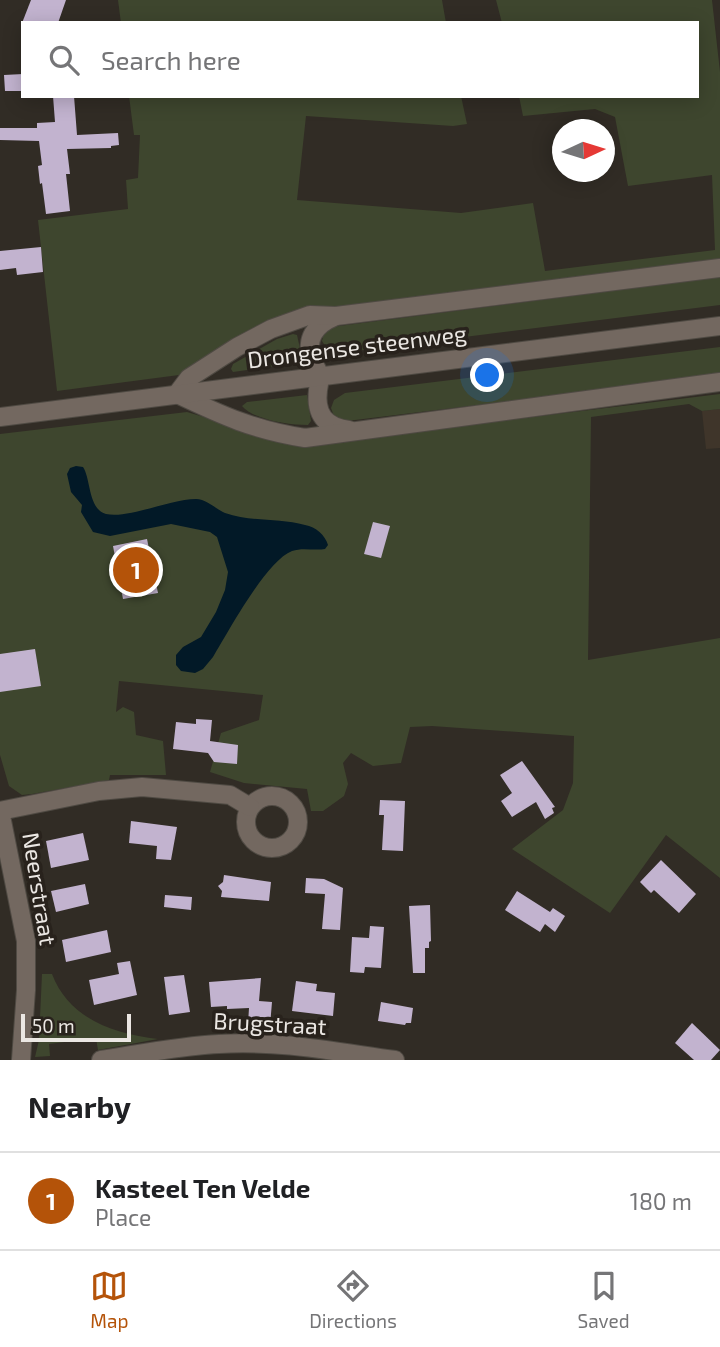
<!DOCTYPE html>
<html lang="en">
<head>
<meta charset="utf-8">
<style>
	:root { --surface:#fff; --page:#f2f2f2; --text:#202124; --muted:#757577; --line:#e0e0e0; --accent:#b45309 }
	body { margin:0; font-family:"Exo 2",sans-serif; background:var(--page); color:var(--text) }
	.compass { position:absolute; left:552px; top:119px; width:63px; height:63px; border-radius:50%; background:var(--surface); box-shadow:0 4px 18px #0003; rotate:86deg }
	.scale { position:absolute; left:21px; bottom:18px; width:110px; box-sizing:border-box; padding-left:7px; border:4px solid #ebe7e3; border-top:0; font-size:19px; line-height:24px; white-space:nowrap; color:#ebe7e3; -webkit-text-stroke:5px #28221c; paint-order:stroke }
	.you { position:absolute; left:488px; top:376px; width:24px; height:24px; margin:-18px; border:5px solid #fff; border-radius:50%; background:#1a73e8; box-shadow:0 0 0 10px #1a73e833 }
	.badge { display:grid; place-items:center; width:46px; height:46px; border-radius:50%; background:var(--accent); color:#fff; font-size:23px; font-weight:700 }
	.pin { position:absolute; translate:-50% -50%; border:4px solid #fff; box-shadow:0 2px 7px #0006 }
	.list { margin:0; padding:0; list-style:none }
	h2 { display:flex; justify-content:space-between; align-items:center; height:91px; margin:0; padding:0 28px; font-size:30px }
	h2 small { font-size:23px; font-weight:400; color:var(--muted) }
	.list li { display:grid; grid-template-columns:46px 1fr auto; gap:21px; align-items:center; box-sizing:border-box; height:98px; padding:0 28px; border-top:2px solid var(--line) }
	.list b { display:block; font-size:26px; white-space:nowrap }
	.list p { margin:0; font-size:23px; white-space:nowrap; color:var(--muted) }
	.list em { font-size:23px; font-style:normal; color:var(--muted) }
	.icon { flex:none; width:38px; height:38px; fill:none; stroke:currentColor; stroke-width:2; stroke-linecap:round; stroke-linejoin:round }
	.map { position:relative; flex:none; width:720px; height:1060px; overflow:hidden }
	.search { position:absolute; background:var(--surface); box-shadow:0 4px 18px #0003; left:21px; right:21px; top:21px; height:77px; display:flex; align-items:center; gap:18px; box-sizing:border-box; padding:0 24px; border-radius:0px; color:var(--muted); font-size:26px }
	.sheet { height:189px; background:var(--surface) }
	nav { display:flex; justify-content:space-around; align-items:center; box-sizing:border-box; height:98px; border-top:2px solid var(--line); background:var(--surface); font-size:19px; color:var(--muted) }
	nav a { display:grid; justify-items:center; gap:4px }
	nav .on { color:var(--accent) }
	.map>svg:first-child { display:block }
	.built { fill:#3f352a }
	.green { fill:#3e462e }
	.water { fill:#021927 }
	.building { fill:#c2b3cf }
	.lines { fill:none; stroke-linecap:round; stroke-linejoin:round }
	.minor-casing { stroke:#4f4a43; stroke-width:20 }
	.minor { stroke:#736860; stroke-width:18 }
	.labels { text-anchor:middle; stroke-width:7; stroke-linejoin:round; paint-order:stroke }
	.street-label { font-size:23px; fill:#ebe7e3; stroke:#28221c }
</style>
</head>
<body>
<div class="map">
<svg width="720" height="1060" viewBox="0 0 720 1060">
	<rect width="100%" height="100%" fill="#312c25"/>
	<path class="built" d="M 720,409 L 720,448 L 706,449 L 702,411 Z"/>
	<g class="green">
		<path d="M 118,0 L 442,0 L 446,23 L 121,23 Z"/>
		<path d="M 496,0 L 712,0 L 720,72 L 720,259 L 311,311 L 261,328 L 179,375 L 57,391 L 38,220 L 128,209 L 126,180 L 138,178 L 140,135 L 134,135 L 129,96 L 461,96 L 467,124 L 453,126 L 306,116 L 297,200 L 461,213 L 533,203 L 545,271 L 715,250 L 712,175 L 628,186 L 615,117 L 595,109 L 523,116 L 519,96 L 697,96 L 697,23 L 502,23 Z"/>
		<path d="M 720,277 L 720,305 L 337,353 L 329,352 L 322,341 L 324,333 L 331,327 Z"/>
		<path d="M 293,334 L 297,335 L 303,362 L 233,372 L 231,369 L 233,364 L 277,339 Z"/>
		<path d="M 720,347 L 720,375 L 347,421 L 334,416 L 331,408 L 334,400 L 345,393 Z"/>
		<path d="M 720,394 L 720,409 L 702,411 L 689,404 L 591,417 L 588,660 L 720,638 L 720,878 L 666,835 L 610,913 L 512,849 L 563,810 L 573,783 L 574,736 L 432,726 L 410,727 L 401,763 L 373,766 L 351,753 L 343,763 L 348,784 L 344,796 L 323,811 L 311,811 L 307,789 L 244,783 L 210,772 L 221,733 L 259,720 L 263,695 L 119,681 L 116,712 L 123,707 L 134,712 L 136,735 L 163,741 L 166,775 L 110,775 L 109,780 L 32,794 L 22,795 L 9,786 L 0,755 L 0,434 L 187,412 L 261,434 L 338,441 Z"/>
		<path d="M 307,395 L 311,421 L 308,425 C 289,425 254,420 242,406 L 247,402 Z"/>
		<path d="M 42,974 L 52,974 C 69,1019 114,1034 158,1039 L 98,1050 L 96,1038 L 49,1044 L 50,1056 L 35,1057 L 39,1040 Z"/>
	</g>
	<path class="water" d="M 76,466 L 83,467 C 91,479 88,509 106,514 C 128,519 171,499 196,499 C 206,499 216,509 225,513 C 251,522 279,518 305,525 C 316,527 325,535 328,545 L 325,549 C 314,551 303,547 292,551 C 266,561 229,631 213,657 L 203,669 L 195,673 L 181,671 L 176,665 L 176,655 L 183,647 L 201,637 L 216,612 L 225,590 L 228,572 L 217,537 L 210,532 L 171,524 L 110,536 L 93,532 L 81,512 L 82,505 L 71,492 L 67,474 L 70,468 Z"/>
	<g class="building">
		<path d="M 31,0 L 66,0 L 58,23 L 22,23 Z"/>
		<path d="M 23,74 L 23,91 L 5,91 L 4,75 Z"/>
		<path d="M 53,96 L 74,96 L 77,135 L 118,133 L 119,145 L 111,146 L 111,148 L 67,149 L 70,174 L 66,174 L 70,211 L 46,214 L 42,183 L 40,184 L 38,166 L 42,165 L 39,141 L 0,140 L 0,128 L 37,128 L 37,123 L 55,122 Z"/>
		<path d="M 41,247 L 43,272 L 17,275 L 16,268 L 0,270 L 0,251 Z"/>
		<path d="M 373,522 L 390,526 L 381,558 L 364,554 Z"/>
		<path d="M 147,539 L 158,593 L 123,599 L 113,546 Z"/>
		<path d="M 35,649 L 41,686 L 0,692 L 0,654 Z"/>
		<path d="M 196,719 L 212,720 L 210,741 L 238,745 L 237,764 L 214,762 L 208,753 L 173,749 L 176,722 L 196,724 Z"/>
		<path d="M 522,761 L 555,807 L 552,808 L 554,813 L 545,819 L 536,802 L 512,817 L 501,801 L 512,793 L 500,775 Z"/>
		<path d="M 380,800 L 405,801 L 403,851 L 382,850 L 384,815 L 379,815 Z"/>
		<path d="M 131,821 L 177,827 L 171,860 L 156,859 L 157,846 L 129,843 Z"/>
		<path d="M 83,833 L 89,860 L 51,868 L 46,841 Z"/>
		<path d="M 661,860 L 696,894 L 679,913 L 654,890 L 651,893 L 640,882 Z"/>
		<path d="M 224,875 L 271,882 L 269,901 L 221,897 L 222,891 L 218,886 L 223,882 Z"/>
		<path d="M 306,878 L 324,879 L 343,888 L 340,930 L 322,929 L 325,894 L 305,893 Z"/>
		<path d="M 85,884 L 89,904 L 56,912 L 51,891 Z"/>
		<path d="M 517,891 L 550,912 L 553,908 L 565,916 L 555,932 L 545,924 L 540,932 L 505,910 Z"/>
		<path d="M 165,895 L 192,897 L 191,910 L 164,907 Z"/>
		<path d="M 430,905 L 431,941 L 429,942 L 429,948 L 425,948 L 425,973 L 413,973 L 409,906 Z"/>
		<path d="M 370,926 L 384,927 L 381,968 L 365,967 L 364,973 L 350,972 L 352,937 L 369,938 Z"/>
		<path d="M 107,930 L 111,952 L 66,962 L 62,940 Z"/>
		<path d="M 130,961 L 137,995 L 94,1005 L 89,980 L 119,974 L 117,963 Z"/>
		<path d="M 184,975 L 190,1012 L 169,1015 L 164,977 Z"/>
		<path d="M 261,978 L 259,1001 L 272,1002 L 270,1026 L 248,1024 L 249,1008 L 227,1009 L 227,1006 L 211,1007 L 209,982 Z"/>
		<path d="M 296,981 L 317,984 L 316,991 L 335,993 L 333,1016 L 292,1011 Z"/>
		<path d="M 381,1002 L 413,1008 L 411,1023 L 406,1023 L 405,1025 L 378,1021 Z"/>
		<path d="M 692,1023 L 720,1050 L 711,1060 L 694,1060 L 675,1043 Z"/>
	</g>
	<g class="lines">
		<g class="minor-casing">
			<g id="minor">
				<path d="M 334,317 C 315,325 305,339 312,359 C 314,364 317,369 319,374 C 320,379 319,385 318,390 C 315,414 325,427 349,430"/>
				<path d="M 177,394 L 189,378 L 237,347 L 271,329 L 310,315 L 336,316 L 720,268"/>
				<path d="M 177,394 C 223,416 254,430 305,438 L 720,382"/>
				<path d="M 0,417 L 720,326"/>
				<circle cx="272" cy="822" r="26"/>
				<path d="M 21,1060 L 26,990 L 26,941 L 0,811 L 99,791 L 142,787 L 230,795 L 250,807"/>
				<path d="M 101,1060 C 140,1054 180,1046 219,1044 C 278,1040 337,1052 395,1060"/>
			</g>
		</g>
		<use href="#minor" class="minor"/>
	</g>
	<g class="labels">
		<g class="street-label">
			<text transform="translate(357 347) rotate(-7)" y="8">Drongense steenweg</text>
			<text transform="translate(39 889) rotate(81)" y="8">Neerstraat</text>
			<text transform="translate(270 1024) rotate(3)" y="8">Brugstraat</text>
		</g>
	</g>
</svg>
<svg class="compass" viewBox="-18 -18 36 36"><path d="M0-13l5 13h-10z" fill="#e53935"/><path d="M0 13l5-13h-10z" fill="#757577"/></svg>
<div class="scale">50 m</div>
<div class="you"></div>
<div class="pin badge" style="left:136px;top:570px">1</div>
<div class="search"><svg class="icon" aria-label="search" viewBox="0 0 24 24"><circle cx="10" cy="10" r="6"/><path d="M15 15l6 6"/></svg>Search here</div>
</div>
<section class="sheet">
<h2>Nearby<small></small></h2>
<ul class="list">
<li><span class="badge">1</span><div><b>Kasteel Ten Velde</b><p>Place</p></div><em>180 m</em></li>
</ul>
</section>
<nav>
<a class="on"><svg class="icon" aria-label="map" viewBox="0 0 24 24"><path d="M3 6l6-2 6 2 6-2v14l-6 2-6-2-6 2zM9 4v14M15 6v14"/></svg>Map</a>
<a><svg class="icon" aria-label="directions" viewBox="0 0 24 24"><path d="M12 3l9 9-9 9-9-9zM9 14v-3h6M13 9l2 2-2 2"/></svg>Directions</a>
<a><svg class="icon" aria-label="saved" viewBox="0 0 24 24"><path d="M7 4h10v16l-5-4-5 4z"/></svg>Saved</a>
</nav>
</body>
</html>
